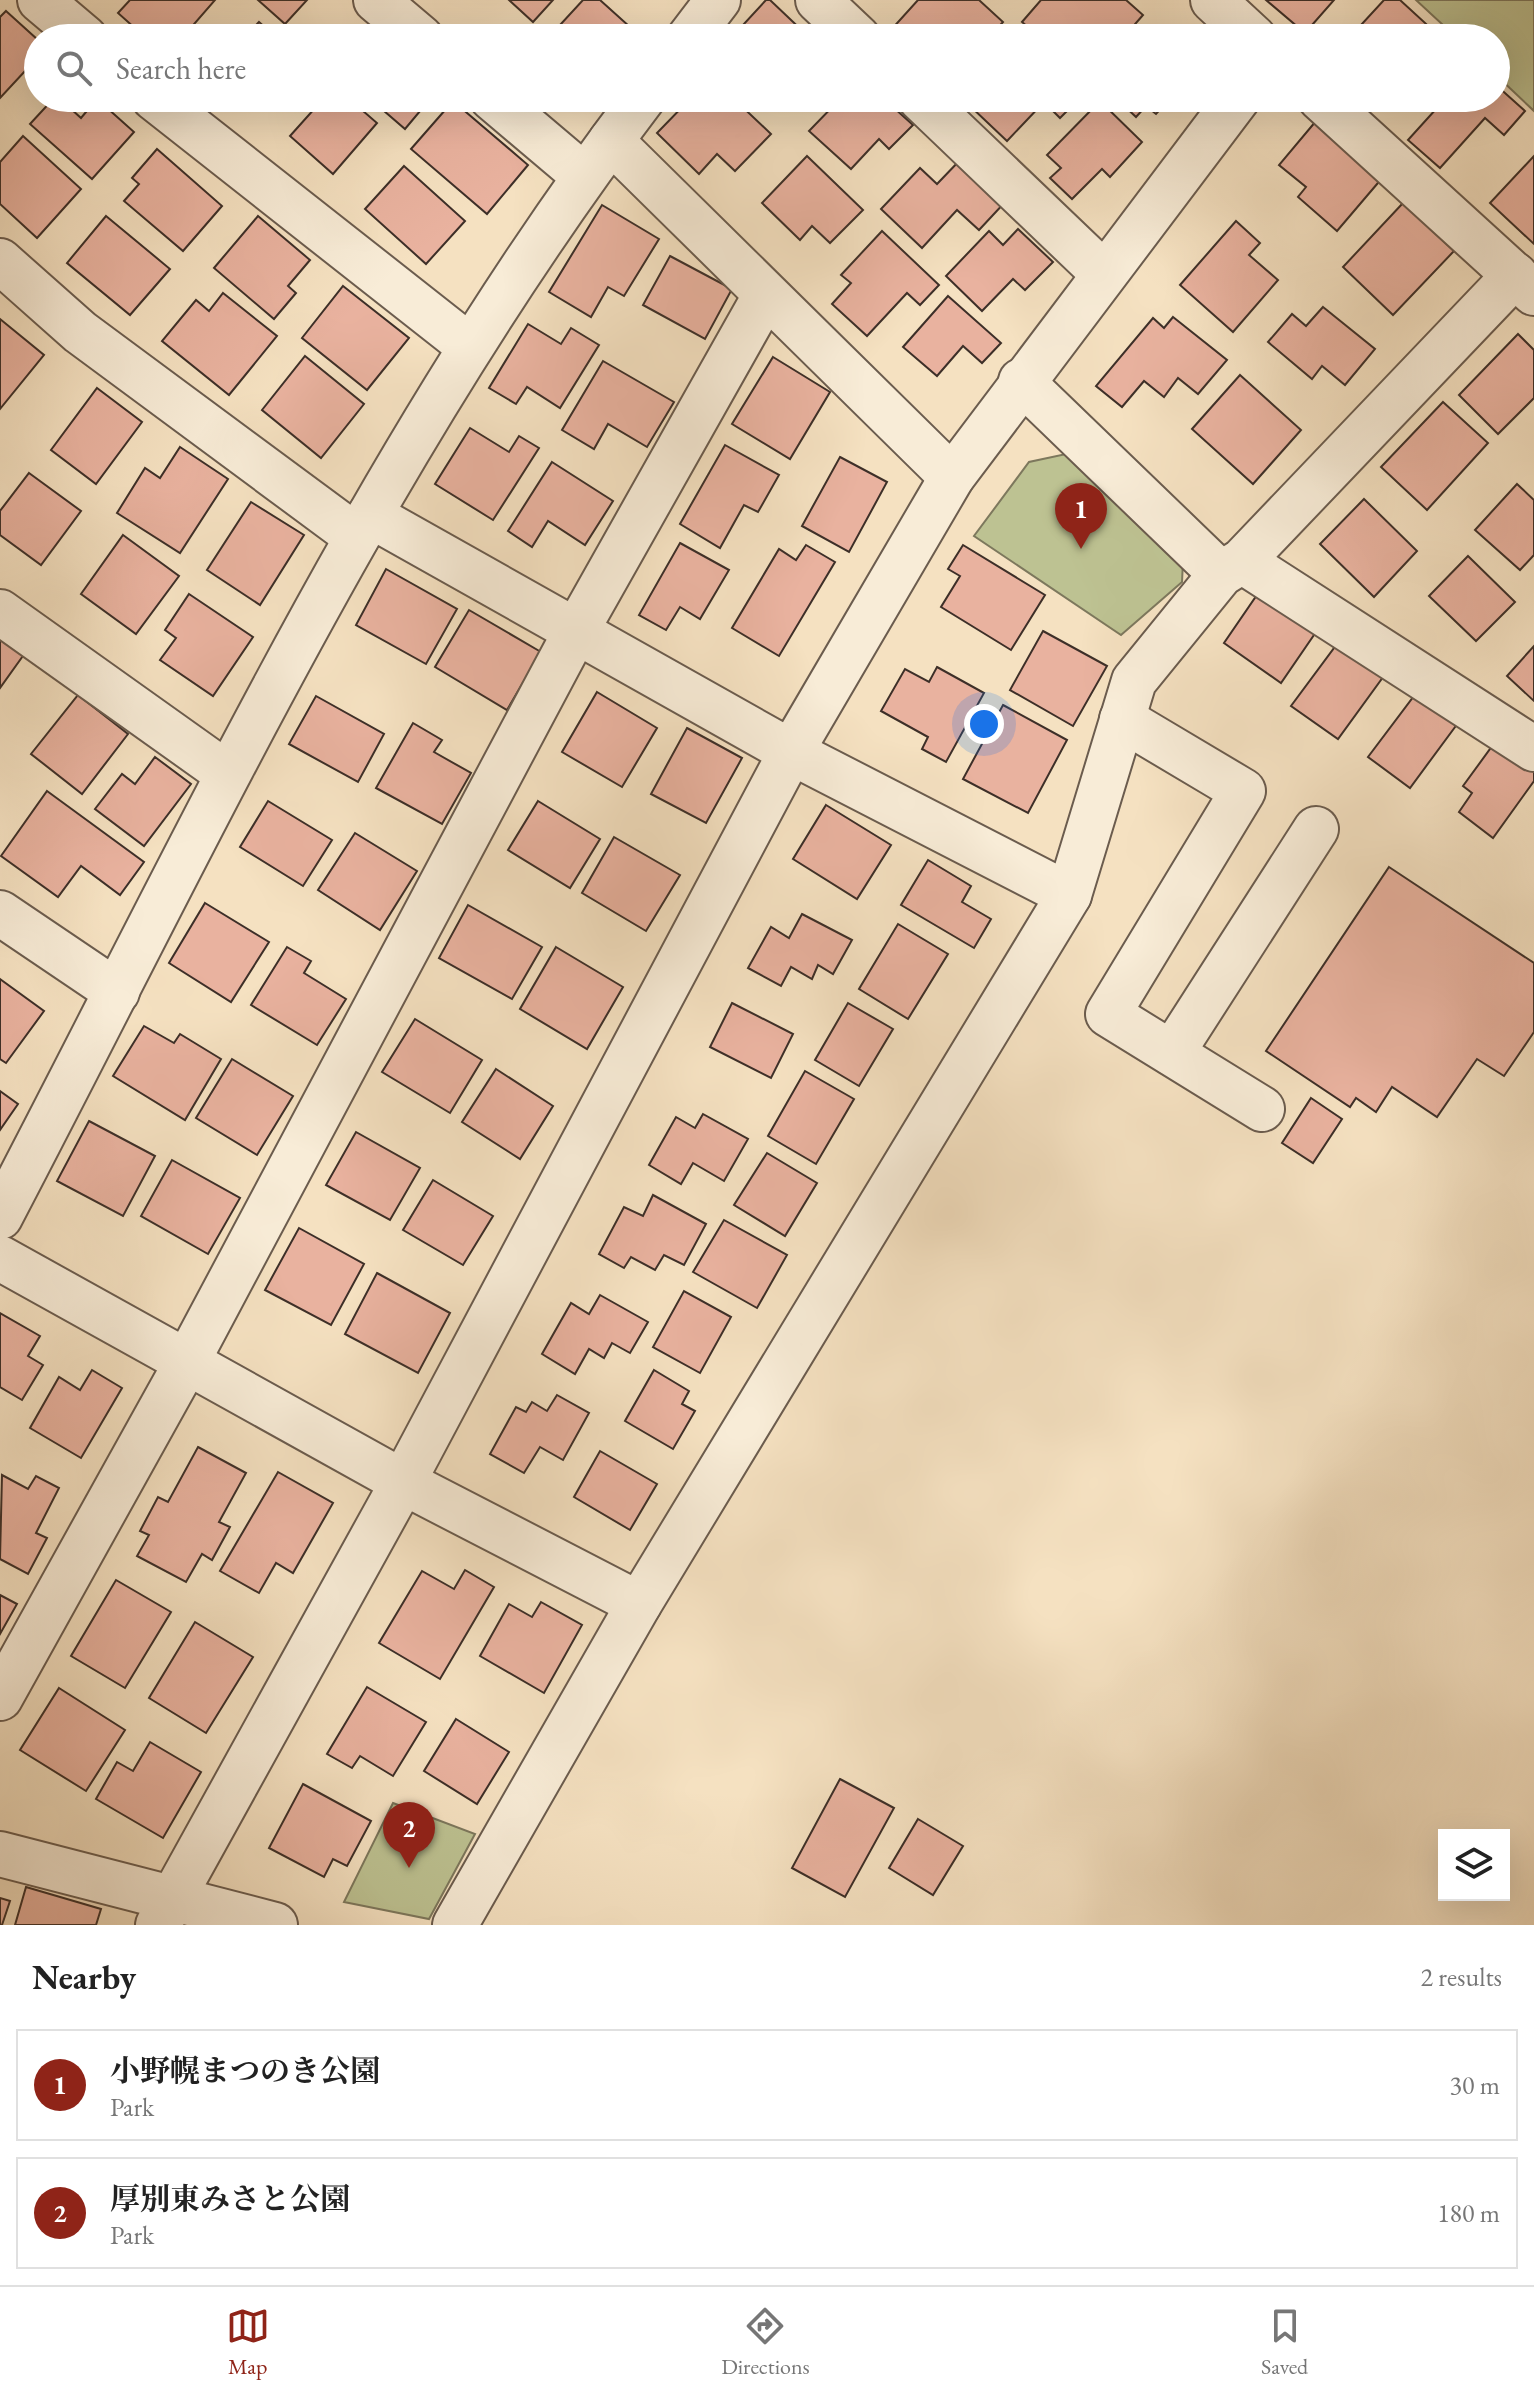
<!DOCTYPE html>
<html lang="en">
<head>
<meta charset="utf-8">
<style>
	:root { --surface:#fff; --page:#f2f2f2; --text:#222; --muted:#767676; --line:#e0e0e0; --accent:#8f2418 }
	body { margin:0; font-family:"EB Garamond","Noto Serif JP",serif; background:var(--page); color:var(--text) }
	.controls { position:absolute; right:24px; bottom:24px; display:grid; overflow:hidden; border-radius:0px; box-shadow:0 8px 32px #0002 }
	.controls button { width:72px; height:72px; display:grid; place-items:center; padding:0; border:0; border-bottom:2px solid var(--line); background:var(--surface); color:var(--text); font:40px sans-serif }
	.you { position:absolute; left:984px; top:724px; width:28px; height:28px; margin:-20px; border:6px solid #fff; border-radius:50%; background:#1a73e8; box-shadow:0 0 0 12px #1a73e833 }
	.badge { display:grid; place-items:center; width:52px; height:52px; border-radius:50%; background:var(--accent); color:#fff; font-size:26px; font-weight:700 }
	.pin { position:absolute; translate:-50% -66px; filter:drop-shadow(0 2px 4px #0008) }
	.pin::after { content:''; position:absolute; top:42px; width:28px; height:24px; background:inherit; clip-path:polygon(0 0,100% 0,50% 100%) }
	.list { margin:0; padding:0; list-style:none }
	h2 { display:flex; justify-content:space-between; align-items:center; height:104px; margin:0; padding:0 32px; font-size:34px }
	h2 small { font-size:26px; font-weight:400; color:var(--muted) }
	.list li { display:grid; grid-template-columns:52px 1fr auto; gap:24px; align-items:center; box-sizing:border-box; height:112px; margin:0 16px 16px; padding:0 16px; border:2px solid var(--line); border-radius:0px }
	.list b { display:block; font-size:30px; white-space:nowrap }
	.list p { margin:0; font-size:26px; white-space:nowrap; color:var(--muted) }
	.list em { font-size:26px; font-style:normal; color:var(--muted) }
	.icon { flex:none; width:44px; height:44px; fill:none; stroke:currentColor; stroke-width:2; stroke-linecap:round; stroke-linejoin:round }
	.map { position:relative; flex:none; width:1534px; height:1925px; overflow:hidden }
	.search { position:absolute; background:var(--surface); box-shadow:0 8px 32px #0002; left:24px; right:24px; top:24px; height:88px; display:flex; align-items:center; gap:20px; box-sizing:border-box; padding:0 28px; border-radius:44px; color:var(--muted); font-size:30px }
	.sheet { height:360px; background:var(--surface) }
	nav { display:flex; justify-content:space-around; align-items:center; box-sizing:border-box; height:112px; border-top:2px solid var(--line); background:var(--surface); font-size:22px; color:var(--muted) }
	nav a { display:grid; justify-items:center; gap:4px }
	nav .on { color:var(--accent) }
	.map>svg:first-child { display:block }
	.green { fill:#bdc292; stroke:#7d785d; stroke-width:2 }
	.building { fill:#e9b29f; stroke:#3d2f28; stroke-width:2 }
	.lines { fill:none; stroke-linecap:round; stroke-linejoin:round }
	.minor-casing { stroke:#6b5c4e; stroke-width:48 }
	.minor { stroke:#f8ecd7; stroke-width:44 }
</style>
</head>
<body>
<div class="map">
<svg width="1534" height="1925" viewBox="0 0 1534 1925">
	<rect width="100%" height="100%" fill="#f5e1c1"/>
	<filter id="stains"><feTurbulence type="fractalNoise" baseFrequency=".0025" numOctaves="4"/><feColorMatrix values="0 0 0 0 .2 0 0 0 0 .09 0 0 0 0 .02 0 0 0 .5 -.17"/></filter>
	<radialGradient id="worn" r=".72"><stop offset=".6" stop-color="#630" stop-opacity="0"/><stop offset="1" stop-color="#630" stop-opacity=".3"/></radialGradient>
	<g class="green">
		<path d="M 1416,0 L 1534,0 L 1534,111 L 1496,75 L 1496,38 L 1457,38 Z"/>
		<path d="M 1066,454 L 1183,561 L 1182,582 L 1121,635 L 974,536 L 1029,462 Z"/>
		<path d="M 393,1803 L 475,1834 L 429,1919 L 344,1902 Z"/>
	</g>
	<g class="building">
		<path d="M 130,0 L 215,0 L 182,38 L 146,38 L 118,13 Z"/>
		<path d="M 258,0 L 307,0 L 285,24 Z"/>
		<path d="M 509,0 L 553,0 L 533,22 Z"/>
		<path d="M 583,0 L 600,0 L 630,27 L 619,38 L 548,38 Z"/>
		<path d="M 766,0 L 770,0 L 810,38 L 731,38 Z"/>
		<path d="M 918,0 L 979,0 L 1003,22 L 989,38 L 898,38 L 890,31 Z"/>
		<path d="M 1041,0 L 1126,0 L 1143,15 L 1123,38 L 1041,38 L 1022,22 Z"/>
		<path d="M 1266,0 L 1334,0 L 1305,33 Z"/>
		<path d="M 1384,0 L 1400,0 L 1436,33 L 1432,38 L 1349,38 Z"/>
		<path d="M 6,11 L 38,40 L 38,57 L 0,98 L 0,17 Z"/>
		<path d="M 259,22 L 277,38 L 244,38 Z"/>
		<path d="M 376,25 L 391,38 L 365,38 Z"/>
		<path d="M 1496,85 L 1525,111 L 1504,135 L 1485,118 L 1440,168 L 1408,140 L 1446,98 L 1496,98 Z"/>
		<path d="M 54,98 L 59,98 L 81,118 L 97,99 L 134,132 L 92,179 L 30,124 Z"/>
		<path d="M 237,98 L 262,98 L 251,110 Z"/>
		<path d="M 324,98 L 348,98 L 377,123 L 333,174 L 290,136 Z"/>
		<path d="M 369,98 L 431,98 L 405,129 Z"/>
		<path d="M 691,98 L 733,98 L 771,134 L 735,171 L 717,154 L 699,174 L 657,133 Z"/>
		<path d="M 841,98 L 883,98 L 913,125 L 889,149 L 879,139 L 851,169 L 809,131 Z"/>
		<path d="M 977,98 L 1072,98 L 1076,102 L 1060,118 L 1044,102 L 1007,141 L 970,106 Z"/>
		<path d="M 1116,98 L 1171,98 L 1156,114 L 1146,106 L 1136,117 Z"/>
		<path d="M 453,101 L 528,165 L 487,214 L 411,149 Z"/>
		<path d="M 1100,101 L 1142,142 L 1110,177 L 1102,169 L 1072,199 L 1050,178 L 1061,168 L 1047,155 Z"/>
		<path d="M 1316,121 L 1383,177 L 1337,231 L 1298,197 L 1306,187 L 1279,165 Z"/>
		<path d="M 23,136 L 81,189 L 37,238 L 0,204 L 0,162 Z"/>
		<path d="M 157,149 L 222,206 L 183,251 L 124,201 L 139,184 L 132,178 Z"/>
		<path d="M 807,156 L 863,210 L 830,243 L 812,226 L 800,240 L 762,203 Z"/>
		<path d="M 1534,156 L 1534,244 L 1490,203 Z"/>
		<path d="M 962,158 L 1007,200 L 979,230 L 957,210 L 922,248 L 881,209 L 920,168 L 937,184 Z"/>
		<path d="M 404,166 L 465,221 L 426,264 L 365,209 Z"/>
		<path d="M 1403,203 L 1454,251 L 1393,315 L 1343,267 Z"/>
		<path d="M 602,205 L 659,239 L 624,296 L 608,287 L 591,317 L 549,292 Z"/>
		<path d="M 106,216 L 170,269 L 130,315 L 67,263 Z"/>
		<path d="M 258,216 L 310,260 L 288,286 L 296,293 L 274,319 L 214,268 Z"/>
		<path d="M 1236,221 L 1260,243 L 1249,255 L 1278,280 L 1233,332 L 1180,285 Z"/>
		<path d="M 1018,229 L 1053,262 L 1025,290 L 1013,279 L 982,311 L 946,276 L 989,231 L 1003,245 Z"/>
		<path d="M 882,231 L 939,285 L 920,305 L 907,293 L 867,336 L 832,304 L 851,283 L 841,275 Z"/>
		<path d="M 670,256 L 732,289 L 705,339 L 643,305 Z"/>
		<path d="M 343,286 L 409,338 L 367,390 L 302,338 Z"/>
		<path d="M 223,293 L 277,336 L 229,395 L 162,341 L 196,300 L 209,311 Z"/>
		<path d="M 948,296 L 1001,343 L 982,363 L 963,346 L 937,376 L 903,347 Z"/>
		<path d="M 1323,307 L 1375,349 L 1345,385 L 1322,366 L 1312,379 L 1268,342 L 1292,314 L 1306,326 Z"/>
		<path d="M 1173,317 L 1227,360 L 1198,394 L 1178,378 L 1164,397 L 1144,381 L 1122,407 L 1096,386 L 1153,318 L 1164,328 Z"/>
		<path d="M 0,319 L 44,355 L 0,409 Z"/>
		<path d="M 528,324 L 561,344 L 571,328 L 599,345 L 560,408 L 527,387 L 516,404 L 489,388 Z"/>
		<path d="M 1518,334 L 1534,350 L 1534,398 L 1498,434 L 1459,395 Z"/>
		<path d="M 305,356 L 364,404 L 321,458 L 262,410 Z"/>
		<path d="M 773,357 L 830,392 L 790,459 L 732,424 Z"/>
		<path d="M 603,361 L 674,402 L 647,447 L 608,424 L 594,449 L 562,430 Z"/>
		<path d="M 1240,375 L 1301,430 L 1253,484 L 1192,429 Z"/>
		<path d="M 97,388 L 142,422 L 96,484 L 51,450 Z"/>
		<path d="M 1443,402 L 1488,443 L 1427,510 L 1381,467 Z"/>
		<path d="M 470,428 L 509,452 L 519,436 L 539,448 L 493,520 L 435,484 Z"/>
		<path d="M 725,445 L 779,475 L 758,512 L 744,505 L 720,548 L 680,524 Z"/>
		<path d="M 180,447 L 228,479 L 180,553 L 117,513 L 145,468 L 160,478 Z"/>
		<path d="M 840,457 L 887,482 L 849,552 L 802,526 Z"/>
		<path d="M 552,462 L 613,501 L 585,545 L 548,521 L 532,547 L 508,531 Z"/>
		<path d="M 29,473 L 81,511 L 41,565 L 0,535 L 0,511 Z"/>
		<path d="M 1517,484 L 1534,500 L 1534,555 L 1520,570 L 1475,530 Z"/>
		<path d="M 1364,499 L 1417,551 L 1374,597 L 1320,544 Z"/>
		<path d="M 251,502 L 304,535 L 260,605 L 207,570 Z"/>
		<path d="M 123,535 L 179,576 L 136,634 L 81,594 Z"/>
		<path d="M 680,543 L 729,570 L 700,619 L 680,607 L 666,630 L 639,615 Z"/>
		<path d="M 806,545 L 835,562 L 779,656 L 732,628 L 779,549 L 796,560 Z"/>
		<path d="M 963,545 L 1045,595 L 1011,650 L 941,607 L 960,576 L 948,569 Z"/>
		<path d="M 1468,556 L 1515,602 L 1476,641 L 1429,596 Z"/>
		<path d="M 386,569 L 457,609 L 426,664 L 356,625 Z"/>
		<path d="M 1259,592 L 1316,632 L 1281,683 L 1224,643 Z"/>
		<path d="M 189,594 L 253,637 L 213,696 L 160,660 L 176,638 L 165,630 Z"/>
		<path d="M 469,610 L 541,652 L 507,710 L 435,667 Z"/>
		<path d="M 1043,631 L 1107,666 L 1073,726 L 1010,690 Z"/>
		<path d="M 0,635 L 25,653 L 0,688 Z"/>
		<path d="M 1340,640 L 1386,673 L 1338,739 L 1291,706 Z"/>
		<path d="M 1534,646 L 1534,701 L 1507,676 Z"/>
		<path d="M 937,667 L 984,693 L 946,762 L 922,749 L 928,737 L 881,711 L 905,669 L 929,682 Z"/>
		<path d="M 597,692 L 657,728 L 622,787 L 562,752 Z"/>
		<path d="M 1417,692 L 1458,723 L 1410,788 L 1368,757 Z"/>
		<path d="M 78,695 L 128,734 L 82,794 L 31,754 Z"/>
		<path d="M 316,696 L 384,734 L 358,782 L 289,744 Z"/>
		<path d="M 1003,705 L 1067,740 L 1028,813 L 963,779 Z"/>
		<path d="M 413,723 L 442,740 L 434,752 L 471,773 L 442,824 L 376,788 Z"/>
		<path d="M 687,728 L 742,758 L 706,823 L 651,794 Z"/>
		<path d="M 1498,738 L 1534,764 L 1534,781 L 1493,838 L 1459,812 L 1472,793 L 1463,786 Z"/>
		<path d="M 155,757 L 191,784 L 144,846 L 95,809 L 122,774 L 135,784 Z"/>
		<path d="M 47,791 L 144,862 L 120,895 L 81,866 L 58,897 L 1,856 Z"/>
		<path d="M 268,801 L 332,840 L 303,886 L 240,847 Z"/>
		<path d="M 538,801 L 600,839 L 570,888 L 508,850 Z"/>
		<path d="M 826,805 L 891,845 L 857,899 L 793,859 Z"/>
		<path d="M 355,833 L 417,871 L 380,930 L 318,890 Z"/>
		<path d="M 614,837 L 680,875 L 646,931 L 582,893 Z"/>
		<path d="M 928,860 L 971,886 L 962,902 L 991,919 L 974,948 L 901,905 Z"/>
		<path d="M 1389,867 L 1534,963 L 1534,1032 L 1504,1076 L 1477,1059 L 1437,1117 L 1392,1087 L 1376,1112 L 1356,1098 L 1350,1107 L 1266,1051 Z"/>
		<path d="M 205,903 L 269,942 L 231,1002 L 169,963 Z"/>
		<path d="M 468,905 L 542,947 L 512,999 L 439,958 Z"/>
		<path d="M 802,914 L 852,940 L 833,974 L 818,965 L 812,979 L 791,967 L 781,986 L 748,968 L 771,927 L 789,938 Z"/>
		<path d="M 898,924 L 948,954 L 908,1019 L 859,989 Z"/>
		<path d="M 287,947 L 311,961 L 304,973 L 346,999 L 317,1045 L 251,1005 Z"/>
		<path d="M 556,947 L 623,987 L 587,1049 L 520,1009 Z"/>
		<path d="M 0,979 L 44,1011 L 6,1063 L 0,1059 Z"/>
		<path d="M 732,1003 L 793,1034 L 771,1078 L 710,1047 Z"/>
		<path d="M 848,1003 L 893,1029 L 859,1086 L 815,1060 Z"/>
		<path d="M 415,1019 L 482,1060 L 450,1113 L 382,1072 Z"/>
		<path d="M 144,1026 L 174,1043 L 180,1034 L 221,1059 L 185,1120 L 113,1076 Z"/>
		<path d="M 232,1059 L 293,1096 L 257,1155 L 196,1118 Z"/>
		<path d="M 496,1069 L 553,1106 L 520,1159 L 462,1122 Z"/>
		<path d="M 805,1071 L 854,1099 L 816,1164 L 768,1136 Z"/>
		<path d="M 0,1091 L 18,1104 L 0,1130 Z"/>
		<path d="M 1311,1098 L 1342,1119 L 1313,1163 L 1282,1143 Z"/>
		<path d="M 703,1114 L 748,1139 L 724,1181 L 693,1163 L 681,1184 L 649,1165 L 676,1117 L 695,1128 Z"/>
		<path d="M 89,1121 L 155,1156 L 123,1216 L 57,1181 Z"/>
		<path d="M 356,1132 L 420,1168 L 390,1220 L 326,1185 Z"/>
		<path d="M 767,1153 L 817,1183 L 785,1236 L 734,1205 Z"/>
		<path d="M 172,1160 L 240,1198 L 208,1254 L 141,1216 Z"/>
		<path d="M 433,1180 L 493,1216 L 463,1265 L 403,1230 Z"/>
		<path d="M 653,1195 L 706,1224 L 684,1265 L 664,1255 L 655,1270 L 631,1257 L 624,1268 L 599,1254 L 624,1207 L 643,1216 Z"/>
		<path d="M 724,1220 L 787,1255 L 757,1308 L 693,1272 Z"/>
		<path d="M 299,1228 L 364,1264 L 331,1325 L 265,1290 Z"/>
		<path d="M 377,1273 L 450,1313 L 418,1373 L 345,1334 Z"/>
		<path d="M 684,1291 L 731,1317 L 700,1373 L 653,1347 Z"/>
		<path d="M 600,1295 L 648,1322 L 630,1353 L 612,1343 L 604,1358 L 589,1349 L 575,1374 L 542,1354 L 571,1303 L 589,1314 Z"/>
		<path d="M 0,1313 L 40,1336 L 28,1356 L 43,1365 L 22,1400 L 0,1387 Z"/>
		<path d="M 92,1370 L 122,1388 L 81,1458 L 30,1428 L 59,1377 L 80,1390 Z"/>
		<path d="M 654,1370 L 689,1391 L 682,1404 L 695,1411 L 673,1449 L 625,1421 Z"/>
		<path d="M 557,1395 L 589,1413 L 563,1460 L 540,1447 L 524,1473 L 490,1454 L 516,1407 L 526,1412 L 532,1402 L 547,1411 Z"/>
		<path d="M 198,1447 L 246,1473 L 219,1522 L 230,1527 L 212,1560 L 202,1554 L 186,1582 L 137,1556 L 149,1535 L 140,1531 L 158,1497 L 168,1502 Z"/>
		<path d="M 600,1451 L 657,1484 L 630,1530 L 574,1497 Z"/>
		<path d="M 278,1472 L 333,1503 L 293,1573 L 276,1563 L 259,1593 L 220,1571 Z"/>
		<path d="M 2,1475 L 28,1489 L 36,1476 L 59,1488 L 36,1533 L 47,1538 L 28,1574 L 0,1559 Z"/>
		<path d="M 465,1570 L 494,1587 L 440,1679 L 379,1643 L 422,1571 L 454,1589 Z"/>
		<path d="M 116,1580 L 171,1612 L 125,1688 L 71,1656 Z"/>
		<path d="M 0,1595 L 17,1604 L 0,1634 Z"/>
		<path d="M 541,1602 L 582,1625 L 544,1693 L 480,1656 L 509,1604 L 532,1617 Z"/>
		<path d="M 195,1622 L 253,1657 L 206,1733 L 149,1698 Z"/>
		<path d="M 367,1687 L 426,1722 L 393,1776 L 360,1756 L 352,1768 L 327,1754 Z"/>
		<path d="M 59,1688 L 125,1730 L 86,1791 L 20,1750 Z"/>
		<path d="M 456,1719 L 509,1752 L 477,1804 L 424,1771 Z"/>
		<path d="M 150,1742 L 201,1772 L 163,1838 L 96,1799 L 117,1762 L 133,1771 Z"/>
		<path d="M 840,1779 L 894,1808 L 845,1897 L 792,1868 Z"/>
		<path d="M 303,1784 L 371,1821 L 347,1866 L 333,1859 L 324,1877 L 269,1848 Z"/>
		<path d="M 918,1819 L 963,1846 L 933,1895 L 889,1868 Z"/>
		<path d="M 26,1887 L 101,1909 L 96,1925 L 15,1925 Z"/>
		<path d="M 0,1898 L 10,1901 L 2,1925 L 0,1925 Z"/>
	</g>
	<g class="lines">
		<g class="minor-casing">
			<g id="minor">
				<path d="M 40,0 L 85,38"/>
				<path d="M 376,0 L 421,38"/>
				<path d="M 818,0 L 858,38"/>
				<path d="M 1213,0 L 1254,38"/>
				<path d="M 689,38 L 718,0"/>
				<path d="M 154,98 L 469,346"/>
				<path d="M 492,98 L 583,175"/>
				<path d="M 920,98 L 1104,274"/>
				<path d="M 1320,98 L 1534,293"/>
				<path d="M 611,141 L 952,477"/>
				<path d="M 0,261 L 80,332 L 357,537"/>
				<path d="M 1021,381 L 1221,574"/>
				<path d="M 370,515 L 791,752 L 1069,895"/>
				<path d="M 1242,561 L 1534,749"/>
				<path d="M 0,612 L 226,773"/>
				<path d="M 1122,719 L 1243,791 L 1108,1014 L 1262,1109"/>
				<path d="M 0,913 L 117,992"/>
				<path d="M 1172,1053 L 1316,829"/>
				<path d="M 0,1217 C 200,835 381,442 643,98"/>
				<path d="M 0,1258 L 403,1482 L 639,1604"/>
				<path d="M 0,1698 L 188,1360 L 575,633 L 765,296"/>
				<path d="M 0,1854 L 275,1925"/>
				<path d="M 158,1925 L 403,1482 L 791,752 L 952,477 L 1238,98"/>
				<path d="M 455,1925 L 639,1604 L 1069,895 L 1134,681 L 1221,574 L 1242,561 L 1515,275"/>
			</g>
		</g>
		<use href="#minor" class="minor"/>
	</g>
	<rect width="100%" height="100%" filter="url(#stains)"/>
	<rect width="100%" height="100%" fill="url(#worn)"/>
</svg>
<div class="controls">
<button><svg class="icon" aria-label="layers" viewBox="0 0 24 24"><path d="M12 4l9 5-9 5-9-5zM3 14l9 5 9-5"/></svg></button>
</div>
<div class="you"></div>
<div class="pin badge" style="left:1081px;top:549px">1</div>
<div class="pin badge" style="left:409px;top:1868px">2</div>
<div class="search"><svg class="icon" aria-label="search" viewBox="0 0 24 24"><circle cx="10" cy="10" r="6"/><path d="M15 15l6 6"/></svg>Search here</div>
</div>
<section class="sheet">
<h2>Nearby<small>2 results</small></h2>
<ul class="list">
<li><span class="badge">1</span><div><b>小野幌まつのき公園</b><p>Park</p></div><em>30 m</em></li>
<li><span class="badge">2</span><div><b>厚別東みさと公園</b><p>Park</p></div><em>180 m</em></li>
</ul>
</section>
<nav>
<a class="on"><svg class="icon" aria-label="map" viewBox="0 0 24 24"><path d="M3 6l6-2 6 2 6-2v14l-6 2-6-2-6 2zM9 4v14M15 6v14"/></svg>Map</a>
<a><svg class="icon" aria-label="directions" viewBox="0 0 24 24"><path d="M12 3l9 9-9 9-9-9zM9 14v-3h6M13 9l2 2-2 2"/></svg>Directions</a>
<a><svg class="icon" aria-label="saved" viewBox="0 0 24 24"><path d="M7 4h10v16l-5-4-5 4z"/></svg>Saved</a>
</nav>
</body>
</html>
